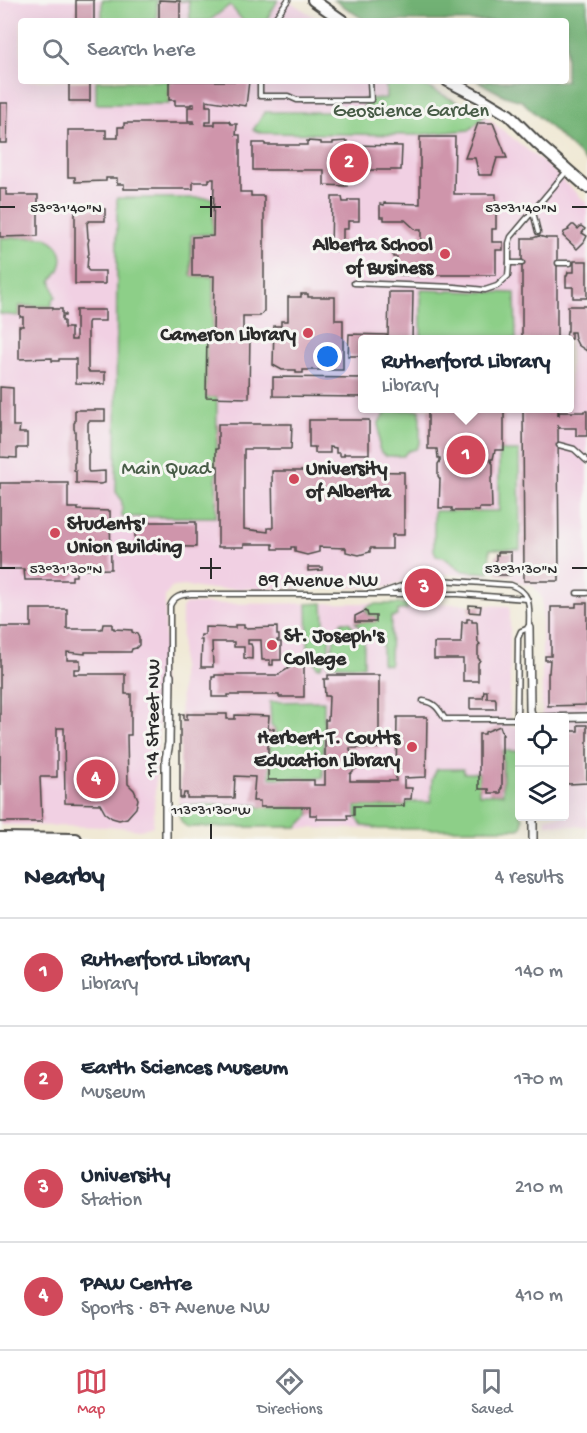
<!DOCTYPE html>
<html lang="en">
<head>
<meta charset="utf-8">
<style>
	:root { --surface:#fff; --page:#f6f6f7; --text:#1f2937; --muted:#747a83; --line:#e0e1e3; --accent:#d1495b }
	body { margin:0; font-family:"Gochi Hand",sans-serif; background:var(--page); color:var(--text) }
	.controls { position:absolute; right:18px; bottom:18px; display:grid; overflow:hidden; border-radius:6px; box-shadow:0 6px 24px #0002 }
	.controls button { width:54px; height:54px; display:grid; place-items:center; padding:0; border:0; border-bottom:2px solid var(--line); background:var(--surface); color:var(--text); font:30px sans-serif }
	.you { position:absolute; left:328px; top:357px; width:21px; height:21px; margin:-15px; border:4px solid #fff; border-radius:50%; background:#1a73e8; box-shadow:0 0 0 9px #1a73e833 }
	.badge { display:grid; place-items:center; width:39px; height:39px; border-radius:50%; background:var(--accent); color:#fff; font-size:20px; font-weight:700 }
	.pin { position:absolute; translate:-50% -50%; border:3px solid #fff; box-shadow:0 2px 6px #0006 }
	.popup { position:absolute; left:358px; top:335px; width:216px; height:78px; box-sizing:border-box; display:grid; place-content:center; border-radius:6px; background:var(--surface); filter:drop-shadow(0 2px 4px #0005); font-size:20px; white-space:nowrap; color:var(--muted) }
	.popup b { font-size:22px; color:var(--text) }
	.popup::after { content:''; position:absolute; left:50%; top:100%; margin-left:-12px; border:12px solid transparent; border-top-color:var(--surface) }
	.list { margin:0; padding:0; list-style:none }
	h2 { display:flex; justify-content:space-between; align-items:center; height:78px; margin:0; padding:0 24px; font-size:26px }
	h2 small { font-size:20px; font-weight:400; color:var(--muted) }
	.list li { display:grid; grid-template-columns:39px 1fr auto; gap:18px; align-items:center; box-sizing:border-box; height:108px; padding:0 24px; border-top:2px solid var(--line) }
	.list b { display:block; font-size:22px; white-space:nowrap }
	.list p { margin:0; font-size:20px; white-space:nowrap; color:var(--muted) }
	.list em { font-size:20px; font-style:normal; color:var(--muted) }
	.icon { flex:none; width:33px; height:33px; fill:none; stroke:currentColor; stroke-width:2; stroke-linecap:round; stroke-linejoin:round }
	.map { position:relative; flex:none; width:587px; height:839px; overflow:hidden }
	.search { position:absolute; background:var(--surface); box-shadow:0 6px 24px #0002; left:18px; right:18px; top:18px; height:66px; display:flex; align-items:center; gap:15px; box-sizing:border-box; padding:0 21px; border-radius:6px; color:var(--muted); font-size:22px }
	.sheet { height:510px; background:var(--surface) }
	nav { display:flex; justify-content:space-around; align-items:center; box-sizing:border-box; height:84px; border-top:2px solid var(--line); background:var(--surface); font-size:16px; color:var(--muted) }
	nav a { display:grid; justify-items:center; gap:3px }
	nav .on { color:var(--accent) }
	.map>svg:first-child { display:block }
	.built { fill:#f1d0e3; fill-rule:evenodd }
	.green { fill:#8dcf88; stroke:#5c7d5a; stroke-width:1.5 }
	.forest { fill:#72b274; stroke:#4e6e50; stroke-width:1.5 }
	.building { fill:#cf95ab }
	.lines { fill:none; stroke-linecap:round; stroke-linejoin:round }
	.lane-casing { stroke:#494844; stroke-width:7 }
	.street-casing { stroke:#494844; stroke-width:10 }
	.secondary-casing { stroke:#494844; stroke-width:14 }
	.lane { stroke:#fff; stroke-width:4 }
	.street { stroke:#fff; stroke-width:7 }
	.secondary { stroke:#fff; stroke-width:10 }
	.ticks { fill:none; stroke:#2b2b2b; stroke-width:2 }
	.poi-dot { fill:#d1495b; stroke:#f6f6f2; stroke-width:2 }
	.labels { text-anchor:middle; stroke-width:6; stroke-linejoin:round; paint-order:stroke }
	.park-label { font-size:20px; fill:#485c47; stroke:#f6f6f2 }
	.poi-label { font-size:20px; font-weight:bold; fill:#2b2b2b; stroke:#f6f6f2; text-anchor:end }
	.street-label { font-size:20px; fill:#2b2b2b; stroke:#f6f6f2 }
	.ticks-label { font-size:15px; text-anchor:middle; fill:#2b2b2b; stroke:#f6f6f2; stroke-width:6; stroke-linejoin:round; paint-order:stroke }
</style>
</head>
<body>
<div class="map">
<svg width="587" height="839" viewBox="0 0 587 839">
	<rect width="100%" height="100%" fill="#f6f6f2"/>
	<filter id="ink" filterUnits="userSpaceOnUse"><feTurbulence type="fractalNoise" baseFrequency=".0167" numOctaves="2"/><feDisplacementMap in="SourceGraphic" scale="12" xChannelSelector="R" yChannelSelector="G"/><feConvolveMatrix kernelMatrix="1 2 1 2 8 2 1 2 1" color-interpolation-filters="sRGB"/></filter>
	<filter id="wash" filterUnits="userSpaceOnUse"><feTurbulence type="fractalNoise" baseFrequency=".008" numOctaves="4" result="noise"/><feDisplacementMap in="SourceGraphic" scale="24" xChannelSelector="R" yChannelSelector="G"/><feGaussianBlur stdDeviation="1.35" result="paint"/><feColorMatrix in="noise" values="0 0 0 0 0 0 0 0 0 0 0 0 0 0 0 0 0 1.4 0 .05"/><feComposite in="paint" operator="in"/></filter>
	<g filter="url(#wash)">
		<rect width="100%" height="100%" fill="#f0e9d5"/>
		<g class="built">
			<path d="M 0,0 L 287,0 L 321,21 L 21,21 L 21,81 L 421,81 L 485,116 L 549,167 L 587,203 L 587,827 L 546,824 L 546,817 L 564,816 L 564,718 L 542,717 L 542,598 L 532,584 L 525,585 L 512,579 L 511,550 L 490,549 L 489,575 L 419,574 L 391,587 L 204,589 L 186,586 L 174,587 L 170,589 L 165,597 L 165,660 L 160,665 L 163,688 L 160,710 L 153,826 L 140,830 L 119,827 L 0,825 ZM 362,340 L 570,340 L 570,408 L 362,408 Z"/>
			<path d="M 375,603 L 468,604 L 468,614 L 481,614 L 481,605 L 510,606 L 510,727 L 519,727 L 520,816 L 523,817 L 522,827 L 516,829 L 379,829 L 188,827 L 184,824 L 180,818 L 179,811 L 182,608 L 186,604 Z"/>
		</g>
		<g class="green">
			<path d="M 102,0 L 278,0 L 266,21 L 243,21 L 230,5 L 209,21 L 190,21 L 189,1 L 157,1 L 157,21 L 102,21 Z"/>
			<rect x="96" y="81" width="73" height="23"/>
			<path d="M 386,81 L 415,81 L 485,116 L 469,130 L 417,135 L 263,133 L 253,130 L 265,112 L 363,112 L 364,99 L 386,98 Z"/>
			<path d="M 117,198 L 213,198 L 213,234 L 191,235 L 191,276 L 213,277 L 213,331 L 207,332 L 206,397 L 217,397 L 216,517 L 122,517 C 122,506 124,501 116,492 Z"/>
			<path d="M 46,237 C 50,240 55,243 58,247 C 66,259 60,272 51,280 L 56,297 L 52,300 L 52,306 L 19,306 L 19,316 L 0,314 L 0,238 Z"/>
			<path d="M 421,290 L 515,293 L 516,339 L 421,339 Z"/>
			<path d="M 388,410 L 420,410 L 420,442 L 416,449 L 408,451 L 403,456 L 386,456 L 381,452 L 379,448 L 379,422 Z"/>
			<path d="M 499,451 L 519,451 L 520,549 L 490,549 L 489,573 L 463,571 L 443,557 L 436,556 L 434,550 L 434,511 L 499,511 Z"/>
			<path d="M 323,603 L 324,623 L 330,628 L 329,647 L 321,667 L 317,667 L 308,650 L 307,604 Z"/>
			<path d="M 374,604 L 407,604 L 407,610 L 398,610 L 397,616 L 391,617 L 390,665 L 383,664 L 382,662 L 382,637 L 368,637 L 355,622 L 376,622 L 376,616 L 368,616 L 368,612 L 365,611 L 367,607 Z"/>
			<path d="M 342,622 L 349,622 L 364,640 L 364,666 L 328,665 L 334,640 L 335,629 L 339,627 Z"/>
			<path d="M 324,701 L 323,778 L 270,778 L 270,744 L 277,742 L 275,729 L 271,726 L 270,702 Z"/>
			<path d="M 503,751 L 519,751 L 520,816 L 523,817 L 522,827 L 519,829 L 379,829 L 372,827 L 362,826 L 356,816 L 356,806 L 406,806 L 407,802 L 431,802 L 432,779 L 437,769 L 463,769 L 464,773 L 479,773 L 479,794 L 503,794 Z"/>
			<path d="M 179,805 L 258,805 L 258,807 L 309,808 L 309,816 L 297,827 L 188,827 C 179,823 179,814 179,805 Z"/>
		</g>
		<path class="forest" d="M 334,0 L 587,0 L 587,162 L 522,101 L 505,96 L 477,81 L 566,81 L 566,21 L 366,21 Z"/>
		<g id="blocks">
			<g class="building">
				<rect x="76" y="0" width="18" height="21"/>
				<path d="M 159,0 L 180,1 L 180,21 L 159,21 Z"/>
				<rect x="69" y="81" width="21" height="20"/>
				<path d="M 169,81 L 249,81 L 246,106 L 206,100 L 206,106 L 211,106 L 211,122 L 205,122 L 205,125 L 215,125 L 215,121 L 229,121 L 231,124 L 237,124 L 236,135 L 240,135 L 240,192 L 251,192 L 251,196 L 264,196 L 264,311 L 260,316 L 243,316 L 243,332 L 250,332 L 249,398 L 206,397 L 207,332 L 213,332 L 214,276 L 192,276 L 192,237 L 213,236 L 214,179 L 209,179 L 209,182 L 193,182 L 193,189 L 124,189 L 124,184 L 117,184 L 117,178 L 106,178 L 106,181 L 75,182 L 75,177 L 68,177 L 68,130 L 106,130 L 106,138 L 118,138 L 118,127 L 124,127 L 124,123 L 194,123 L 194,121 L 188,121 L 188,107 L 194,107 L 194,104 L 191,104 L 191,105 L 175,105 L 175,100 L 169,100 Z"/>
				<path d="M 0,103 L 8,103 L 7,143 L 0,143 Z"/>
				<path d="M 478,123 L 493,123 L 507,158 L 497,158 L 492,175 L 479,175 L 475,158 L 465,158 Z"/>
				<path d="M 420,137 L 455,137 L 454,194 L 496,194 L 496,229 L 492,229 L 492,242 L 503,242 L 503,250 L 496,250 L 496,275 L 400,275 L 400,268 L 393,268 L 393,261 L 396,261 L 397,257 L 393,257 L 393,250 L 404,250 L 404,242 L 421,242 L 421,230 L 416,230 L 405,220 L 384,220 L 384,217 L 380,217 L 380,204 L 384,205 L 384,203 L 420,204 Z"/>
				<path d="M 307,141 L 321,142 L 321,144 L 333,144 L 333,142 L 347,141 L 347,145 L 402,146 L 401,170 L 347,170 L 347,186 L 324,185 L 324,170 L 253,170 L 253,143 L 265,143 L 265,145 L 307,145 Z"/>
				<path d="M 0,189 L 6,189 L 6,195 L 38,195 L 38,236 L 0,237 Z"/>
				<path d="M 332,197 L 342,197 L 343,202 L 348,202 L 348,200 L 359,200 L 359,221 L 348,221 L 348,229 L 343,229 L 343,251 L 331,251 Z"/>
				<path d="M 75,209 L 105,209 L 105,221 L 89,221 L 87,223 L 88,238 L 89,239 L 88,243 L 89,254 L 88,255 L 87,269 L 89,271 L 105,271 L 105,284 L 75,284 Z"/>
				<path d="M 572,225 L 574,225 L 578,229 L 581,226 L 585,229 L 582,233 L 587,236 L 584,242 L 577,249 L 563,236 L 564,232 L 569,230 L 568,229 Z"/>
				<path d="M 539,236 L 546,238 L 557,238 L 557,340 L 522,340 L 522,238 L 533,238 Z"/>
				<path d="M 574,261 L 587,261 L 587,298 L 573,298 L 573,287 L 566,287 L 566,276 L 567,276 L 568,272 L 574,272 Z"/>
				<path d="M 389,292 L 413,292 L 412,340 L 362,340 L 362,356 L 348,356 L 349,334 L 388,335 Z"/>
				<path d="M 301,294 L 308,294 L 308,297 L 335,297 L 335,320 L 343,320 L 343,370 L 303,370 L 303,373 L 296,373 L 296,370 L 282,370 L 273,365 L 274,326 L 281,326 L 281,321 L 288,321 L 288,297 L 301,297 Z"/>
				<path d="M 568,306 L 587,306 L 587,351 L 578,345 L 575,339 L 574,332 L 571,332 L 571,339 L 566,339 L 567,331 L 568,331 Z"/>
				<path d="M 20,307 L 53,307 L 53,309 L 62,309 L 62,314 L 65,314 L 65,316 L 62,316 L 62,321 L 64,321 L 64,328 L 71,328 L 71,340 L 76,340 L 76,310 L 105,310 L 105,321 L 89,321 L 88,323 L 88,370 L 89,372 L 105,372 L 105,384 L 76,383 L 76,359 L 59,359 L 59,361 L 52,361 L 52,358 L 19,359 L 19,326 L 23,326 L 23,317 L 20,317 Z"/>
				<path d="M 273,377 L 362,378 L 362,397 L 273,396 Z"/>
				<path d="M 0,387 L 13,388 L 13,426 L 20,426 L 19,433 L 27,433 L 27,448 L 17,448 L 17,458 L 0,457 Z"/>
				<path d="M 428,408 L 504,408 L 504,450 L 495,450 L 493,459 L 491,459 L 491,461 L 493,464 L 493,476 L 491,478 L 492,508 L 479,508 L 479,511 L 452,511 L 452,508 L 439,508 L 440,479 L 438,476 L 438,464 L 440,461 L 440,458 L 438,458 L 437,449 L 428,449 Z"/>
				<path d="M 523,408 L 558,408 L 558,415 L 559,415 L 559,412 L 584,412 L 584,411 L 587,411 L 587,436 L 576,436 L 576,428 L 559,428 L 558,425 L 559,581 L 524,581 Z"/>
				<path d="M 75,410 L 105,410 L 105,421 L 89,421 L 88,423 L 88,438 L 89,442 L 88,443 L 89,453 L 88,455 L 88,470 L 89,472 L 105,471 L 105,483 L 100,484 L 76,483 L 76,471 L 74,470 L 74,463 L 75,462 L 75,431 L 74,429 L 74,423 L 75,422 Z"/>
				<path d="M 309,420 L 369,420 L 369,454 L 344,454 L 344,456 L 340,456 L 340,453 L 336,453 L 336,448 L 330,447 L 330,453 L 315,453 L 315,447 L 309,447 Z"/>
				<path d="M 218,424 L 292,424 L 291,449 L 244,449 L 244,529 L 268,532 L 268,528 L 273,528 L 272,471 L 318,471 L 318,474 L 324,474 L 324,471 L 342,471 L 342,474 L 349,474 L 349,471 L 404,472 L 404,535 L 392,535 L 392,549 L 374,549 L 374,548 L 370,548 L 370,552 L 359,555 L 346,552 L 346,548 L 319,547 L 319,552 L 307,555 L 295,552 L 295,547 L 291,547 L 291,549 L 273,549 L 273,544 L 244,544 L 244,547 L 218,547 L 218,466 L 216,466 L 216,449 L 218,449 Z"/>
				<path d="M 0,483 L 68,483 L 68,508 L 78,508 L 78,510 L 110,511 L 111,569 L 76,570 L 76,576 L 72,576 L 72,580 L 25,580 L 24,569 L 0,569 Z"/>
				<path d="M 135,522 L 196,522 L 196,547 L 135,546 Z"/>
				<path d="M 498,552 L 511,552 L 511,575 L 498,575 L 498,573 L 496,573 L 496,555 L 498,555 Z"/>
				<path d="M 308,567 L 322,567 L 322,570 L 308,571 Z"/>
				<path d="M 576,603 L 587,603 L 587,705 L 548,706 L 548,673 L 549,673 L 550,660 L 545,660 L 545,656 L 551,656 L 551,607 L 576,607 Z"/>
				<path d="M 469,605 L 481,606 L 480,613 L 469,612 Z"/>
				<path d="M 31,609 L 67,609 L 67,629 L 102,629 L 103,624 L 112,624 L 112,628 L 114,628 L 114,629 L 132,630 L 132,632 L 137,634 L 139,638 L 139,645 L 136,648 L 132,649 L 131,652 L 85,652 L 85,654 L 67,652 L 67,660 L 80,660 L 80,669 L 74,669 L 74,674 L 125,674 L 125,694 L 131,694 L 131,735 L 127,735 L 128,784 L 134,790 L 138,799 L 136,808 L 127,818 L 119,820 L 112,818 L 105,813 L 100,804 L 65,803 L 64,728 L 57,728 L 57,777 L 40,777 L 42,822 L 0,822 L 0,627 L 31,627 Z"/>
				<path d="M 365,611 L 366,612 L 367,612 L 368,616 L 376,616 L 376,622 L 355,622 L 355,616 Z"/>
				<path d="M 467,619 L 472,619 L 472,622 L 477,622 L 478,642 L 480,644 L 478,647 L 478,658 L 480,660 L 478,663 L 478,681 L 463,681 L 463,659 L 434,659 L 434,643 L 461,643 L 462,622 L 467,622 Z"/>
				<path d="M 235,625 L 244,625 L 244,628 L 277,627 L 277,635 L 279,635 L 279,640 L 277,640 L 277,642 L 281,642 L 281,660 L 273,660 L 273,665 L 270,665 L 270,660 L 262,660 L 261,640 L 248,640 L 248,644 L 251,644 L 252,647 L 252,659 L 244,658 L 244,647 L 234,647 L 234,642 L 212,642 L 213,667 L 201,667 L 202,640 L 200,640 L 201,635 L 205,635 L 205,627 L 235,628 Z"/>
				<path d="M 304,659 L 304,697 L 279,697 L 279,695 L 228,695 L 228,697 L 212,697 L 212,677 L 215,677 L 215,675 L 279,675 L 279,674 Z"/>
				<path d="M 328,675 L 379,675 L 379,748 L 350,748 L 350,751 L 360,761 L 361,763 L 350,774 L 350,781 L 396,781 L 397,717 L 427,717 L 426,777 L 404,778 L 404,788 L 412,788 L 411,799 L 404,799 L 404,806 L 354,806 L 354,815 L 347,815 L 348,819 L 317,819 L 317,815 L 310,815 L 310,807 L 260,807 L 260,801 L 253,801 L 255,777 L 235,776 L 234,798 L 187,798 L 187,793 L 184,793 L 183,798 L 180,798 L 180,714 L 184,714 L 184,720 L 187,720 L 187,714 L 227,714 L 227,719 L 235,719 L 235,715 L 269,716 L 268,729 L 274,729 L 274,741 L 268,742 L 268,780 L 314,780 L 314,785 L 325,785 L 325,720 L 328,720 L 329,696 L 325,696 L 324,679 L 328,679 Z"/>
				<path d="M 484,691 L 487,691 L 487,698 L 495,698 L 496,700 L 496,709 L 470,709 L 470,698 L 483,698 Z"/>
				<path d="M 578,725 L 587,725 L 587,783 L 569,784 L 564,783 L 564,731 L 578,731 Z"/>
				<path d="M 500,726 L 503,735 L 502,735 L 502,788 L 501,788 L 501,793 L 489,793 L 489,789 L 479,789 L 479,734 L 485,734 L 485,732 Z"/>
			</g>
		</g>
	</g>
	<g filter="url(#ink)">
		<use href="#blocks" fill-opacity="0" stroke="#494844" stroke-width="1.5"/>
		<g class="lines">
			<g class="lane-casing">
				<g id="lane">
					<path d="M 276,17 L 281,21"/>
					<path d="M 273,21 L 288,0"/>
					<path d="M 260,81 L 260,96 L 288,96 L 297,100 L 371,100 L 370,81"/>
					<path d="M 533,212 L 538,232"/>
					<path d="M 522,263 L 509,263 L 509,243 L 511,237 L 566,172"/>
					<path d="M 558,263 L 570,263"/>
					<path d="M 354,283 L 455,287 L 485,290 L 497,286 L 508,276 L 509,263"/>
					<path d="M 559,445 L 574,449 L 587,461"/>
					<path d="M 381,593 L 413,582 L 426,579 L 511,585 C 533,593 529,608 529,628 L 521,631 L 518,638 L 517,719 L 445,719 C 439,710 435,702 423,701"/>
					<path d="M 577,593 L 587,593"/>
					<path d="M 170,676 L 170,606 C 174,596 181,595 191,594 L 458,594 L 527,599"/>
				</g>
			</g>
			<g class="street-casing">
				<g id="street">
					<path d="M 529,628 L 530,710 L 532,718"/>
					<path d="M 537,718 L 587,717"/>
					<path d="M 517,719 L 520,719"/>
					<path d="M 166,839 L 166,759 L 169,743 L 170,676"/>
					<path d="M 533,839 L 533,816"/>
				</g>
			</g>
			<g class="secondary-casing">
				<g id="secondary">
					<path d="M 313,0 L 343,21"/>
					<path d="M 448,81 L 479,97 L 509,115 L 538,144 L 587,187"/>
					<path d="M 0,838 L 76,839"/>
				</g>
			</g>
			<use href="#lane" class="lane"/>
			<use href="#street" class="street"/>
			<use href="#secondary" class="secondary"/>
		</g>
	</g>
	<path class="ticks" d="M 211,196 L 211,217M 0,207 L 15,207M 200,207 L 221,207M 572,207 L 587,207M 211,558 L 211,579M 0,568 L 15,568M 200,568 L 221,568M 572,568 L 587,568M 211,824 L 211,839"/>
	<g class="poi-dot">
		<circle cx="445" cy="254" r="6"/>
		<circle cx="308" cy="333" r="6"/>
		<circle cx="294" cy="479" r="6"/>
		<circle cx="55" cy="533" r="6"/>
		<circle cx="272" cy="645" r="6"/>
		<circle cx="412" cy="747" r="6"/>
	</g>
	<g class="labels">
		<g class="park-label">
			<text x="411" y="116">Geoscience Garden</text>
			<text x="166" y="474">Main Quad</text>
		</g>
		<g class="poi-label">
			<text x="433" y="250">Alberta School<tspan x="433" dy="23">of Business</tspan></text>
			<text x="296" y="340">Cameron Library</text>
			<text x="306" y="474" text-anchor="start">University<tspan x="306" dy="23">of Alberta</tspan></text>
			<text x="67" y="529" text-anchor="start">Students'<tspan x="67" dy="23">Union Building</tspan></text>
			<text x="284" y="641" text-anchor="start">St. Joseph's<tspan x="284" dy="23">College</tspan></text>
			<text x="400" y="743">Herbert T. Coutts<tspan x="400" dy="23">Education Library</tspan></text>
		</g>
		<g class="street-label">
			<text x="318" y="586">89 Avenue NW</text>
			<text transform="translate(151 718) rotate(-89)" y="7">114 Street NW</text>
		</g>
	</g>
	<g class="ticks-label">
		<text x="66" y="212">53°31'40"N</text>
		<text x="521" y="212">53°31'40"N</text>
		<text x="66" y="573">53°31'30"N</text>
		<text x="521" y="573">53°31'30"N</text>
		<text x="211" y="814">113°31'30"W</text>
	</g>
</svg>
<div class="controls">
<button><svg class="icon" aria-label="locate" viewBox="0 0 24 24"><circle cx="12" cy="12" r="6"/><path d="M12 2v4M12 18v4M2 12h4M18 12h4"/></svg></button>
<button><svg class="icon" aria-label="layers" viewBox="0 0 24 24"><path d="M12 4l9 5-9 5-9-5zM3 14l9 5 9-5"/></svg></button>
</div>
<div class="you"></div>
<div class="pin badge" style="left:466px;top:455px">1</div>
<div class="popup"><b>Rutherford Library</b>Library</div>
<div class="pin badge" style="left:349px;top:163px">2</div>
<div class="pin badge" style="left:424px;top:588px">3</div>
<div class="pin badge" style="left:96px;top:779px">4</div>
<div class="search"><svg class="icon" aria-label="search" viewBox="0 0 24 24"><circle cx="10" cy="10" r="6"/><path d="M15 15l6 6"/></svg>Search here</div>
</div>
<section class="sheet">
<h2>Nearby<small>4 results</small></h2>
<ul class="list">
<li><span class="badge">1</span><div><b>Rutherford Library</b><p>Library</p></div><em>140 m</em></li>
<li><span class="badge">2</span><div><b>Earth Sciences Museum</b><p>Museum</p></div><em>170 m</em></li>
<li><span class="badge">3</span><div><b>University</b><p>Station</p></div><em>210 m</em></li>
<li><span class="badge">4</span><div><b>PAW Centre</b><p>Sports · 87 Avenue NW</p></div><em>410 m</em></li>
</ul>
</section>
<nav>
<a class="on"><svg class="icon" aria-label="map" viewBox="0 0 24 24"><path d="M3 6l6-2 6 2 6-2v14l-6 2-6-2-6 2zM9 4v14M15 6v14"/></svg>Map</a>
<a><svg class="icon" aria-label="directions" viewBox="0 0 24 24"><path d="M12 3l9 9-9 9-9-9zM9 14v-3h6M13 9l2 2-2 2"/></svg>Directions</a>
<a><svg class="icon" aria-label="saved" viewBox="0 0 24 24"><path d="M7 4h10v16l-5-4-5 4z"/></svg>Saved</a>
</nav>
</body>
</html>
